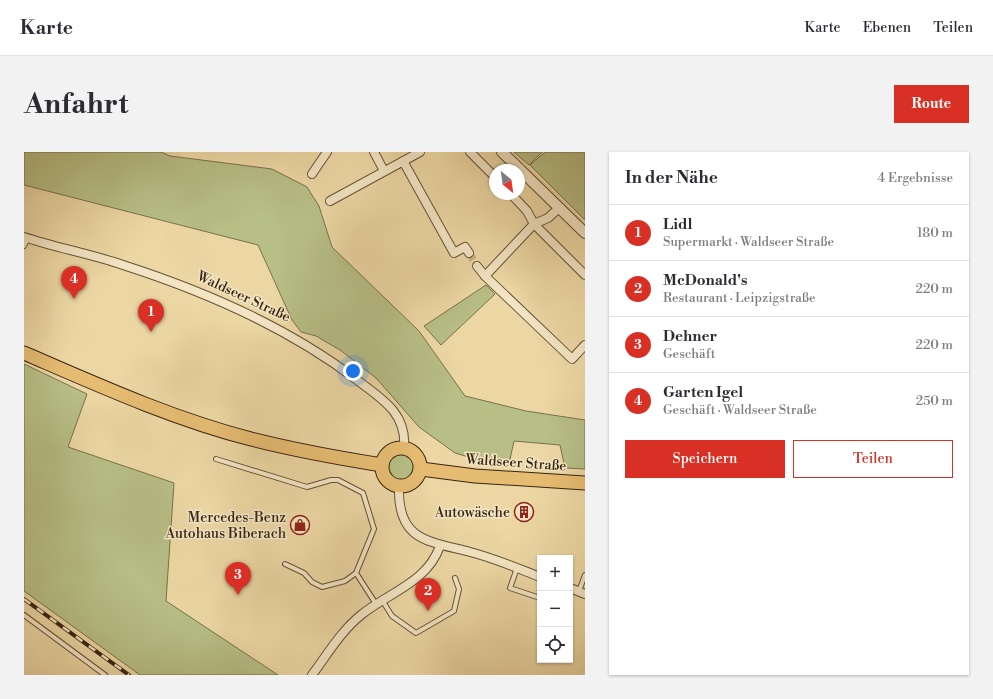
<!DOCTYPE html>
<html lang="de">
<head>
<meta charset="utf-8">
<style>
	:root { --surface:#fff; --page:#f2f2f3; --text:#2b2b33; --muted:#7c7c81; --line:#e1e1e2; --accent:#d93025 }
	body { margin:0; font-family:"Libre Bodoni",serif; background:var(--page); color:var(--text) }
	.controls { position:absolute; right:12px; bottom:12px; display:grid; overflow:hidden; border-radius:0px; box-shadow:0 1px 3px #0004 }
	.controls button { width:36px; height:36px; display:grid; place-items:center; padding:0; border:0; border-bottom:1px solid var(--line); background:var(--surface); color:var(--text); font:20px sans-serif }
	.compass { position:absolute; left:465px; top:12px; width:36px; height:36px; border-radius:50%; background:var(--surface); box-shadow:0 1px 3px #0004; rotate:151deg }
	.you { position:absolute; left:329px; top:219px; width:14px; height:14px; margin:-10px; border:3px solid #fff; border-radius:50%; background:#1a73e8; box-shadow:0 0 0 6px #1a73e833 }
	.badge { display:grid; place-items:center; width:26px; height:26px; border-radius:50%; background:var(--accent); color:#fff; font-size:13px; font-weight:700 }
	.pin { position:absolute; translate:-50% -33px; filter:drop-shadow(0 1px 2px #0008) }
	.pin::after { content:''; position:absolute; top:21px; width:14px; height:12px; background:inherit; clip-path:polygon(0 0,100% 0,50% 100%) }
	.list { margin:0; padding:0; list-style:none }
	h2 { display:flex; justify-content:space-between; align-items:center; height:52px; margin:0; padding:0 16px; font-size:17px }
	h2 small { font-size:13px; font-weight:400; color:var(--muted) }
	.list li { display:grid; grid-template-columns:26px 1fr auto; gap:12px; align-items:center; box-sizing:border-box; height:56px; padding:0 16px; border-top:1px solid var(--line) }
	.list b { display:block; font-size:15px; white-space:nowrap }
	.list p { margin:0; font-size:13px; white-space:nowrap; color:var(--muted) }
	.list em { font-size:13px; font-style:normal; color:var(--muted) }
	.actions { display:flex; gap:8px; padding:12px 16px }
	.actions a { flex:1; padding:9px 0; border:1px solid var(--accent); border-radius:0px; text-align:center; font-size:14px; color:var(--accent) }
	.actions .main { background:var(--accent); color:#fff }
	.icon { flex:none; width:22px; height:22px; fill:none; stroke:currentColor; stroke-width:2; stroke-linecap:round; stroke-linejoin:round }
	.map { position:relative; flex:none; width:561px; height:523px; overflow:hidden; border-radius:0px }
	header { display:flex; align-items:center; gap:24px; box-sizing:border-box; height:56px; padding:0 20px; background:var(--surface); border-bottom:1px solid var(--line) }
	header strong { font-size:19px }
	nav { display:flex; gap:22px; margin-inline-start:auto; font-size:14px }
	.intro { display:flex; align-items:center; justify-content:space-between; box-sizing:border-box; height:96px; padding:0 24px }
	h1 { margin:0; font-size:28px }
	.button { padding:10px 18px; border-radius:0px; background:var(--accent); color:#fff; font-size:14px; font-weight:700 }
	main { display:flex; gap:24px; padding:0 24px }
	aside { flex:1; background:var(--surface); border-radius:0px; box-shadow:0 1px 3px #0004 }
	.map>svg:first-child { display:block }
	.green { fill:#b7be86; stroke:#77724c }
	.lines { fill:none; stroke-linecap:round; stroke-linejoin:round }
	.minor-tunnel { stroke:#c8b387; stroke-width:8; stroke-dasharray:8 4; stroke-linecap:butt }
	.service-casing { stroke:#645236; stroke-width:6 }
	.minor-casing { stroke:#645236; stroke-width:10 }
	.tertiary-casing { stroke:#645236; stroke-width:12 }
	.primary-casing { stroke:#372512; stroke-width:15 }
	.service { stroke:#f3e5c4; stroke-width:4 }
	.minor { stroke:#f3e5c4; stroke-width:8 }
	.tertiary { stroke:#f3e5c4; stroke-width:10 }
	.primary { stroke:#e6bc72; stroke-width:13 }
	.rail-casing { stroke:#372512; stroke-width:4 }
	.rail { stroke:#f3e5c4; stroke-width:2.5; stroke-dasharray:8; stroke-linecap:butt }
	.labels { text-anchor:middle; stroke-width:3; stroke-linejoin:round; paint-order:stroke }
	.street-label { font-size:14px; fill:#372512; stroke:#f3e5c4 }
	.poi-label { font-size:14px; fill:#372512; stroke:#f3e5c4; text-anchor:end }
</style>
</head>
<body>
<header>
<strong>Karte</strong>
<nav><a>Karte</a><a>Ebenen</a><a>Teilen</a></nav>
</header>
<div class="intro"><h1>Anfahrt</h1><a class="button">Route</a></div>
<main>
<div class="map">
<svg width="561" height="523" viewBox="0 0 561 523">
	<rect width="100%" height="100%" fill="#ecd7a4"/>
	<filter id="stains"><feTurbulence type="fractalNoise" baseFrequency=".005" numOctaves="4"/><feColorMatrix values="0 0 0 0 .2 0 0 0 0 .09 0 0 0 0 .02 0 0 0 .5 -.17"/></filter>
	<radialGradient id="worn" r=".72"><stop offset=".6" stop-color="#630" stop-opacity="0"/><stop offset="1" stop-color="#630" stop-opacity=".3"/></radialGradient>
	<g class="green">
		<path d="M 0,0 L 137,0 L 146,4 L 248,17 L 283,35 L 295,54 L 308,95 L 395,179 L 441,244 L 502,259 L 561,268 L 561,317 L 541,316 L 536,293 L 490,289 L 485,312 L 462,310 L 431,301 L 395,275 L 352,226 L 316,198 L 292,184 L 277,180 L 268,168 L 234,93 L 0,33 Z"/>
		<path d="M 490,0 L 518,0 L 505,13 Z"/>
		<path d="M 521,0 L 561,0 L 561,68 L 506,13 Z"/>
		<path d="M 462,133 L 471,142 L 417,193 L 400,174 Z"/>
		<path d="M 0,212 L 63,242 L 44,295 L 150,331 L 142,449 L 254,523 L 116,523 L 0,439 Z"/>
		<circle cx="377" cy="315" r="14"/>
	</g>
	<g class="lines">
		<path class="minor-tunnel" d="M 445,101 L 453,114"/>
		<g class="service-casing">
			<g id="service">
				<path d="M 0,94 L 4,86"/>
				<path d="M 192,307 L 283,335 L 307,328 L 314,328 L 339,341 L 350,377 L 332,421 L 352,452"/>
				<path d="M 261,412 L 280,421 L 288,430 L 298,435 L 321,429 L 332,421"/>
				<path d="M 493,416 L 486,436 L 516,446"/>
				<path d="M 555,439 L 561,423"/>
				<path d="M 358,448 L 368,464 L 392,481 L 430,459 L 435,437 L 431,426"/>
				<path d="M 0,463 L 81,523"/>
			</g>
		</g>
		<g class="minor-casing">
			<g id="minor">
				<path d="M 350,0 L 360,19"/>
				<path d="M 446,0 L 471,25"/>
				<path d="M 379,9 L 430,101 L 441,95 L 445,101"/>
				<path d="M 288,22 L 303,0"/>
				<path d="M 306,49 L 396,0"/>
				<path d="M 535,56 L 524,66 L 510,72 L 561,123"/>
				<path d="M 0,85 C 33,96 67,102 99,113 C 180,139 265,176 333,228 C 358,247 383,261 380,296"/>
				<path d="M 453,114 L 461,124 L 548,207 L 561,193"/>
				<path d="M 461,124 L 510,72 L 503,59 L 487,42"/>
				<path d="M 375,334 C 373,389 404,389 446,400 C 470,406 493,416 516,425"/>
				<path d="M 546,436 L 561,442"/>
				<path d="M 288,523 C 303,503 317,479 337,463 C 365,440 403,431 416,394"/>
			</g>
		</g>
		<g class="tertiary-casing">
			<path id="tertiary" d="M 478,0 L 561,81"/>
		</g>
		<g class="primary-casing">
			<g id="primary">
				<path d="M 0,201 C 74,233 149,267 227,287 C 270,298 314,306 358,313"/>
				<circle cx="377" cy="315" r="19"/>
				<path d="M 397,317 L 451,324 L 561,331"/>
			</g>
		</g>
		<use href="#service" class="service"/>
		<use href="#minor" class="minor"/>
		<use href="#tertiary" class="tertiary"/>
		<use href="#primary" class="primary"/>
		<g class="rail-casing">
			<path id="rail" d="M 0,447 L 105,523"/>
		</g>
		<use href="#rail" class="rail"/>
	</g>
	<defs>
		<g id="building-ring" transform="scale(1)"><circle r="9.5" fill="#f3e5c4" stroke="#8f2418" stroke-width="1.5"/><path d="M-4-6H4V6H1V3H-1V6H-4ZM-2.5-4.3h1.7v1.8h-1.7ZM.8-4.3h1.7v1.8H.8ZM-2.5-1h1.7V.8h-1.7ZM.8-1h1.7V.8H.8Z" fill="#8f2418"/></g>
		<g id="shop-ring" transform="scale(1)"><circle r="9.5" fill="#f3e5c4" stroke="#8f2418" stroke-width="1.5"/><path d="M-5-2.5h2.3a2.7 3.5 0 0 1 5.4 0H5L5.5 6h-11ZM-1.5-2.5h3a1.5 2.3 0 0 0-3 0Z" fill="#8f2418"/></g>
	</defs>
	<g fill-rule="evenodd">
		<use href="#building-ring" x="500" y="360"/>
		<use href="#shop-ring" x="276" y="373"/>
	</g>
	<g class="labels">
		<g class="street-label">
			<text transform="translate(220 144) rotate(25)" y="5">Waldseer Straße</text>
			<text transform="translate(492 310) rotate(4)" y="5">Waldseer Straße</text>
		</g>
		<g class="poi-label">
			<text x="486" y="365">Autowäsche</text>
			<text x="262" y="370">Mercedes-Benz<tspan x="262" dy="16">Autohaus Biberach</tspan></text>
		</g>
	</g>
	<rect width="100%" height="100%" filter="url(#stains)"/>
	<rect width="100%" height="100%" fill="url(#worn)"/>
</svg>
<div class="controls">
<button>+</button>
<button>−</button>
<button><svg class="icon" aria-label="locate" viewBox="0 0 24 24"><circle cx="12" cy="12" r="6"/><path d="M12 2v4M12 18v4M2 12h4M18 12h4"/></svg></button>
</div>
<svg class="compass" viewBox="-18 -18 36 36"><path d="M0-13l5 13h-10z" fill="#e53935"/><path d="M0 13l5-13h-10z" fill="#7c7c81"/></svg>
<div class="you"></div>
<div class="pin badge" style="left:127px;top:180px">1</div>
<div class="pin badge" style="left:404px;top:459px">2</div>
<div class="pin badge" style="left:214px;top:443px">3</div>
<div class="pin badge" style="left:50px;top:147px">4</div>
</div>
<aside>
<h2>In der Nähe<small>4 Ergebnisse</small></h2>
<ul class="list">
<li><span class="badge">1</span><div><b>Lidl</b><p>Supermarkt · Waldseer Straße</p></div><em>180 m</em></li>
<li><span class="badge">2</span><div><b>McDonald's</b><p>Restaurant · Leipzigstraße</p></div><em>220 m</em></li>
<li><span class="badge">3</span><div><b>Dehner</b><p>Geschäft</p></div><em>220 m</em></li>
<li><span class="badge">4</span><div><b>Garten Igel</b><p>Geschäft · Waldseer Straße</p></div><em>250 m</em></li>
</ul>
<div class="actions"><a class="main">Speichern</a><a>Teilen</a></div>
</aside>
</main>
</body>
</html>
